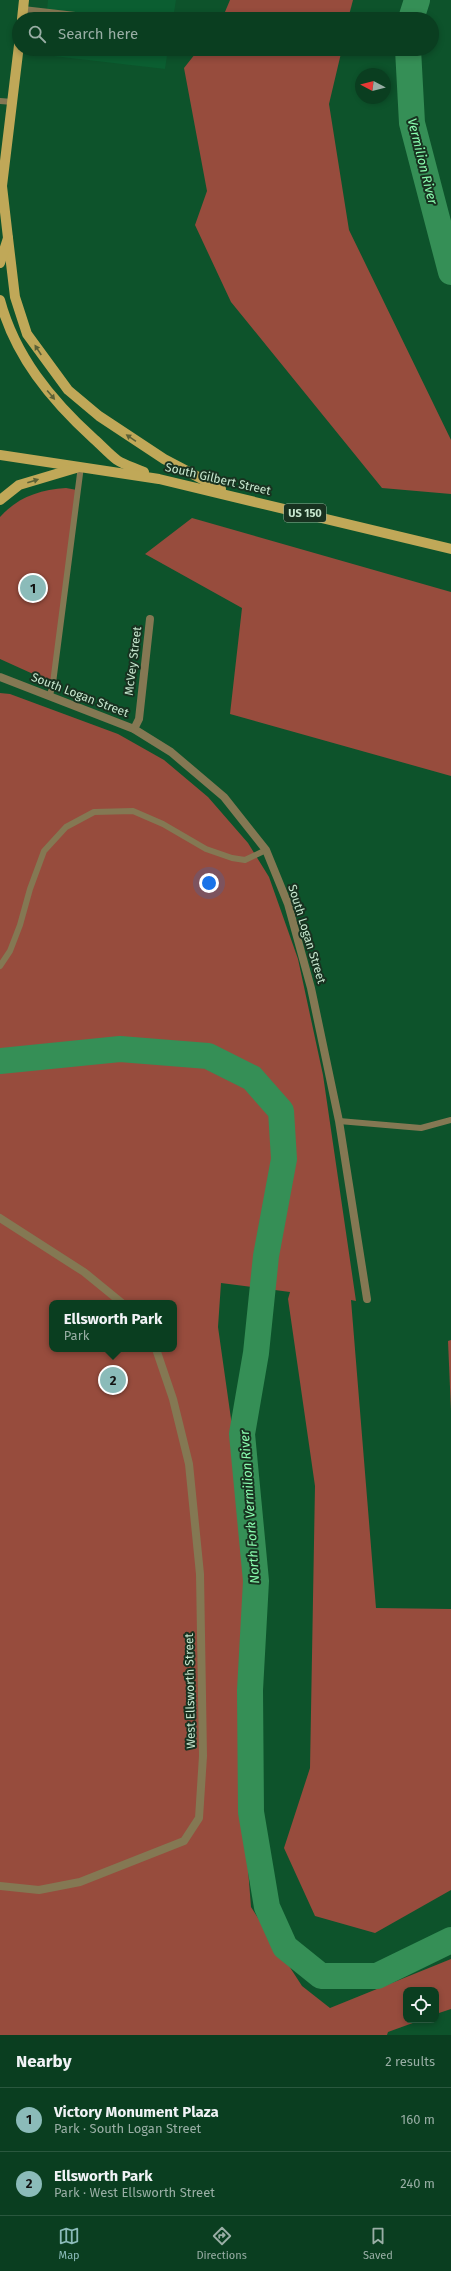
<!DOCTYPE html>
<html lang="en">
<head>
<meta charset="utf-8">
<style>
	:root { --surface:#0a3e20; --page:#134529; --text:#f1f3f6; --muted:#99aea5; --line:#2a573e; --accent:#8bbbb9 }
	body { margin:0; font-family:"Fira Sans",sans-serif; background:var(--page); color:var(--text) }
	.controls { position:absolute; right:12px; bottom:12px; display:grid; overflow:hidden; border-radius:8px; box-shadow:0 2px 6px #0003 }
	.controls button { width:36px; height:36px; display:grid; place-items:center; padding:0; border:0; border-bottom:1px solid var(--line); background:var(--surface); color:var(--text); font:20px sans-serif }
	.compass { position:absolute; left:355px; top:68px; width:36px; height:36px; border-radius:50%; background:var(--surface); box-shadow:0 2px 6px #0003; rotate:277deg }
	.you { position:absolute; left:209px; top:883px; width:14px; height:14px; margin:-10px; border:3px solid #fff; border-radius:50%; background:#1a73e8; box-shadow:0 0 0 6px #1a73e833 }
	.badge { display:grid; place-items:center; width:26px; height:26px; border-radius:50%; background:var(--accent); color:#111; font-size:13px; font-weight:700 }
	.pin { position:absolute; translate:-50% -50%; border:2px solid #fff; box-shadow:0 1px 4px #0006 }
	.popup { position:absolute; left:49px; top:1300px; width:128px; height:52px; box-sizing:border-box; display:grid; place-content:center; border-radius:8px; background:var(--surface); filter:drop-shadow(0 1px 3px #0005); font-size:13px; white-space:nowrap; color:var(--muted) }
	.popup b { font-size:15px; color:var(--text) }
	.popup::after { content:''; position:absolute; left:50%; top:100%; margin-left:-8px; border:8px solid transparent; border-top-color:var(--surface) }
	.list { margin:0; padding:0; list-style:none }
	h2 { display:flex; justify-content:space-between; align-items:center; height:52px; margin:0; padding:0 16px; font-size:17px }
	h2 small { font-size:13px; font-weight:400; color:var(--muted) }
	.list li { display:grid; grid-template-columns:26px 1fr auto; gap:12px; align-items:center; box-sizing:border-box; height:64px; padding:0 16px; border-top:1px solid var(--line) }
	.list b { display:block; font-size:15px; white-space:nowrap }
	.list p { margin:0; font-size:13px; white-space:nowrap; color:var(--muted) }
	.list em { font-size:13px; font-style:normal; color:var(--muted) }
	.icon { flex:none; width:22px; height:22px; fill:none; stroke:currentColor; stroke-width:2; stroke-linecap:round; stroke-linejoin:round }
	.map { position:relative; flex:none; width:451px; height:2035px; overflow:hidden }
	.search { position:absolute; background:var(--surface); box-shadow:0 2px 6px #0003; left:12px; right:12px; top:12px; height:44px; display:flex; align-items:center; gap:10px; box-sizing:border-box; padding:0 14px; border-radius:22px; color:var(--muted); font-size:15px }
	.sheet { height:180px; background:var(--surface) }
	nav { display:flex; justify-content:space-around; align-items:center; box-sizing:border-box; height:56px; border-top:1px solid var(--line); background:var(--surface); font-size:11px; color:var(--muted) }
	nav a { display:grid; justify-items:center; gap:2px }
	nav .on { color:var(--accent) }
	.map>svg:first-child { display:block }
	.built { fill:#0b5e31 }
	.green { fill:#974c3d; fill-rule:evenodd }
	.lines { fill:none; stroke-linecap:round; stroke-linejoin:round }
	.river { stroke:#358f56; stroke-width:26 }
	.service { stroke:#847853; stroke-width:6 }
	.minor { stroke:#847853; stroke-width:8 }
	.primary { stroke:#c0a858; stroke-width:10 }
	.oneway { fill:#5b6136 }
	.labels { text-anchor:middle; stroke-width:4; stroke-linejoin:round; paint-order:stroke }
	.shield { fill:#183220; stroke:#92b19a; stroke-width:1 }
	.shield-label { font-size:11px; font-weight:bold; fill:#c7e7cf }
	.street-label { font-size:12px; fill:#c7e7cf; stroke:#183220 }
	.water-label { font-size:13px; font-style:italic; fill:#8afdaf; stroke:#183220 }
</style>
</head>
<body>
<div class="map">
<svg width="451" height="2035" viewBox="0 0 451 2035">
	<rect width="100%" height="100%" fill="#0d532b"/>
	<g class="built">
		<path d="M 48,0 L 176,0 L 173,19 L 46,19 Z"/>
		<path d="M 44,49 L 168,49 L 165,69 L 45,55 Z"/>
	</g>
	<g class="green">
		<path d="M 230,0 L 353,0 L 348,19 L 222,19 Z"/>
		<path d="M 199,49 L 342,49 L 329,104 L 349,230 L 451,440 L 451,494 L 382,488 L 231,302 L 195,225 L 207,191 L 184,68 Z"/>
		<path d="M 66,488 L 77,490 L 53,683 L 0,659 L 0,517 C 18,497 39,490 66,488 Z"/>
		<path d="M 192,518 L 451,592 L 451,776 L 230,714 L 242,608 L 145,554 Z"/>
		<path d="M 0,693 L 10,694 L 118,734 L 164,760 L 208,797 L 248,843 L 269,877 L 298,959 L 323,1075 L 356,1301 L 351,1300 L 376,1608 L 451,1609 L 451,1890 L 375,1933 L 315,1916 L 284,1848 L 310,1768 L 315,1486 L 288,1299 L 290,1292 L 221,1283 L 218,1327 L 233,1433 L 245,1572 L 239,1752 L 251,1907 L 302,1986 L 330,2008 L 451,1959 L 451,2009 L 436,2014 L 436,1990 L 406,1990 L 406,2020 L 421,2020 L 388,2032 L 387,2035 L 0,2035 ZM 52,1303 L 174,1303 L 174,1349 L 52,1349 Z"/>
		<path d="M 451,1340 L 451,1411 L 448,1341 Z"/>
	</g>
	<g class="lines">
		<g class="river">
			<path d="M 411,19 L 417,0"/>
			<path d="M 408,49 L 412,123 L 451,272"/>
			<path d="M 0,1061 L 120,1049 L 208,1056 L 252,1078 L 281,1111 L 284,1159 L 266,1256 L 256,1353 L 242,1434 L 256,1581 L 250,1690 L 251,1812 L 267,1907 L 285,1947 L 321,1976 L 377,1976 L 451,1940"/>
		</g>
		<g class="service">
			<path d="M 23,9 L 84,16"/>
			<path d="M 0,101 L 13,102"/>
			<path d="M 50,695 L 53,683 L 81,466"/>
			<path d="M 0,966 L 10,951 L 20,925 L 30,889 L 44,851 L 66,827 L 94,812 L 133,811 L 163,824 L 206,849 L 232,858 L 245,860 L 266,850"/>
			<path d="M 339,1121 L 421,1128 L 451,1120"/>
		</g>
		<g class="minor">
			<path d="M 0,677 L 134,729 L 171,752 L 224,797 L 266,850 L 288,904 L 311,988 L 339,1121 L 367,1299"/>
			<path d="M 134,729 L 139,719 L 150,619"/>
			<path d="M 0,1218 L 84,1272 L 122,1303"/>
			<path d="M 0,1886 L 39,1890 L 80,1882 L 184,1841 L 199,1818 L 203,1756 L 200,1574 L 189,1464 L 173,1399 L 156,1349"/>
		</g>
		<g class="primary">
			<path d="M 22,19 L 24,0"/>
			<path d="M 8,238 L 15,297 L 27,334 L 68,390 L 99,416 L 164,459 L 221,489"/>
			<path d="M 0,263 L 8,238 L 2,186 L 19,45"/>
			<path d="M 0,300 C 15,356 51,400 94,439 C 102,446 109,454 117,460 C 124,465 136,468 144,472"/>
			<path d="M 0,455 L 159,479 L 451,549"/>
			<path d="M 0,500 L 19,485 L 76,468"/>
		</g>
	</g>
	<defs><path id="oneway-solid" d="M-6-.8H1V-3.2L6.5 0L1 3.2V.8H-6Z"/></defs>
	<g class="oneway">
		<use href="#oneway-solid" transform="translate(38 350) rotate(-123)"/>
		<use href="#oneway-solid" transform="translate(51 395) rotate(50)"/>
		<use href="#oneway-solid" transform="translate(131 438) rotate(-146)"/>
		<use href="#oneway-solid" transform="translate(33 481) rotate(-18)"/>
	</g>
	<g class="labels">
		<rect class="shield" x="284" y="504" width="42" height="18" rx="3"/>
		<g class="shield-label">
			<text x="305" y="517">US 150</text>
		</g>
		<g class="street-label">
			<text transform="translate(218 479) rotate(13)" y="4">South Gilbert Street</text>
			<text transform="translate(133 661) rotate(-83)" y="4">McVey Street</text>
			<text transform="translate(80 695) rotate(21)" y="4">South Logan Street</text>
			<text transform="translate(307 934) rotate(73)" y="4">South Logan Street</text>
			<text transform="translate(190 1691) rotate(-91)" y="4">West Ellsworth Street</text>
		</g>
		<g class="water-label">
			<text transform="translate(423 161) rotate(76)" y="5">Vermilion River</text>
			<text transform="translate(249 1507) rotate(-94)" y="5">North Fork Vermilion River</text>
		</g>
	</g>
</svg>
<div class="controls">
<button><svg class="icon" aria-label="locate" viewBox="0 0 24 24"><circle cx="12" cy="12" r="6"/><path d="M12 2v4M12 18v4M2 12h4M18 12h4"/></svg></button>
</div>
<svg class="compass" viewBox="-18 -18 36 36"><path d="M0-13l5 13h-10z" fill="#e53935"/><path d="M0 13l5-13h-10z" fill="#99aea5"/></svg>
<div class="you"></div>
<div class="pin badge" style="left:33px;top:588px">1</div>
<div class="pin badge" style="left:113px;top:1380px">2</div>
<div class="popup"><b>Ellsworth Park</b>Park</div>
<div class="search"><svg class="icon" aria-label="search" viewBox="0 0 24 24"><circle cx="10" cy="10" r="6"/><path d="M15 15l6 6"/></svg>Search here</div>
</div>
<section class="sheet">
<h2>Nearby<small>2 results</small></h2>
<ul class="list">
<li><span class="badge">1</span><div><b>Victory Monument Plaza</b><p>Park · South Logan Street</p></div><em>160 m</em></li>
<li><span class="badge">2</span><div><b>Ellsworth Park</b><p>Park · West Ellsworth Street</p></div><em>240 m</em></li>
</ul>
</section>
<nav>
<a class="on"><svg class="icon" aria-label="map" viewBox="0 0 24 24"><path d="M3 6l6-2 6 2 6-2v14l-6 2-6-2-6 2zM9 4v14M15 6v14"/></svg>Map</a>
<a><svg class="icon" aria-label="directions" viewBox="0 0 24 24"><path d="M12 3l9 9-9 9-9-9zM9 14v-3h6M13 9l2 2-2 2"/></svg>Directions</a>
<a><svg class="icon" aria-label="saved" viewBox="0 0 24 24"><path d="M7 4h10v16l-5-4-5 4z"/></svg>Saved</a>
</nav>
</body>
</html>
